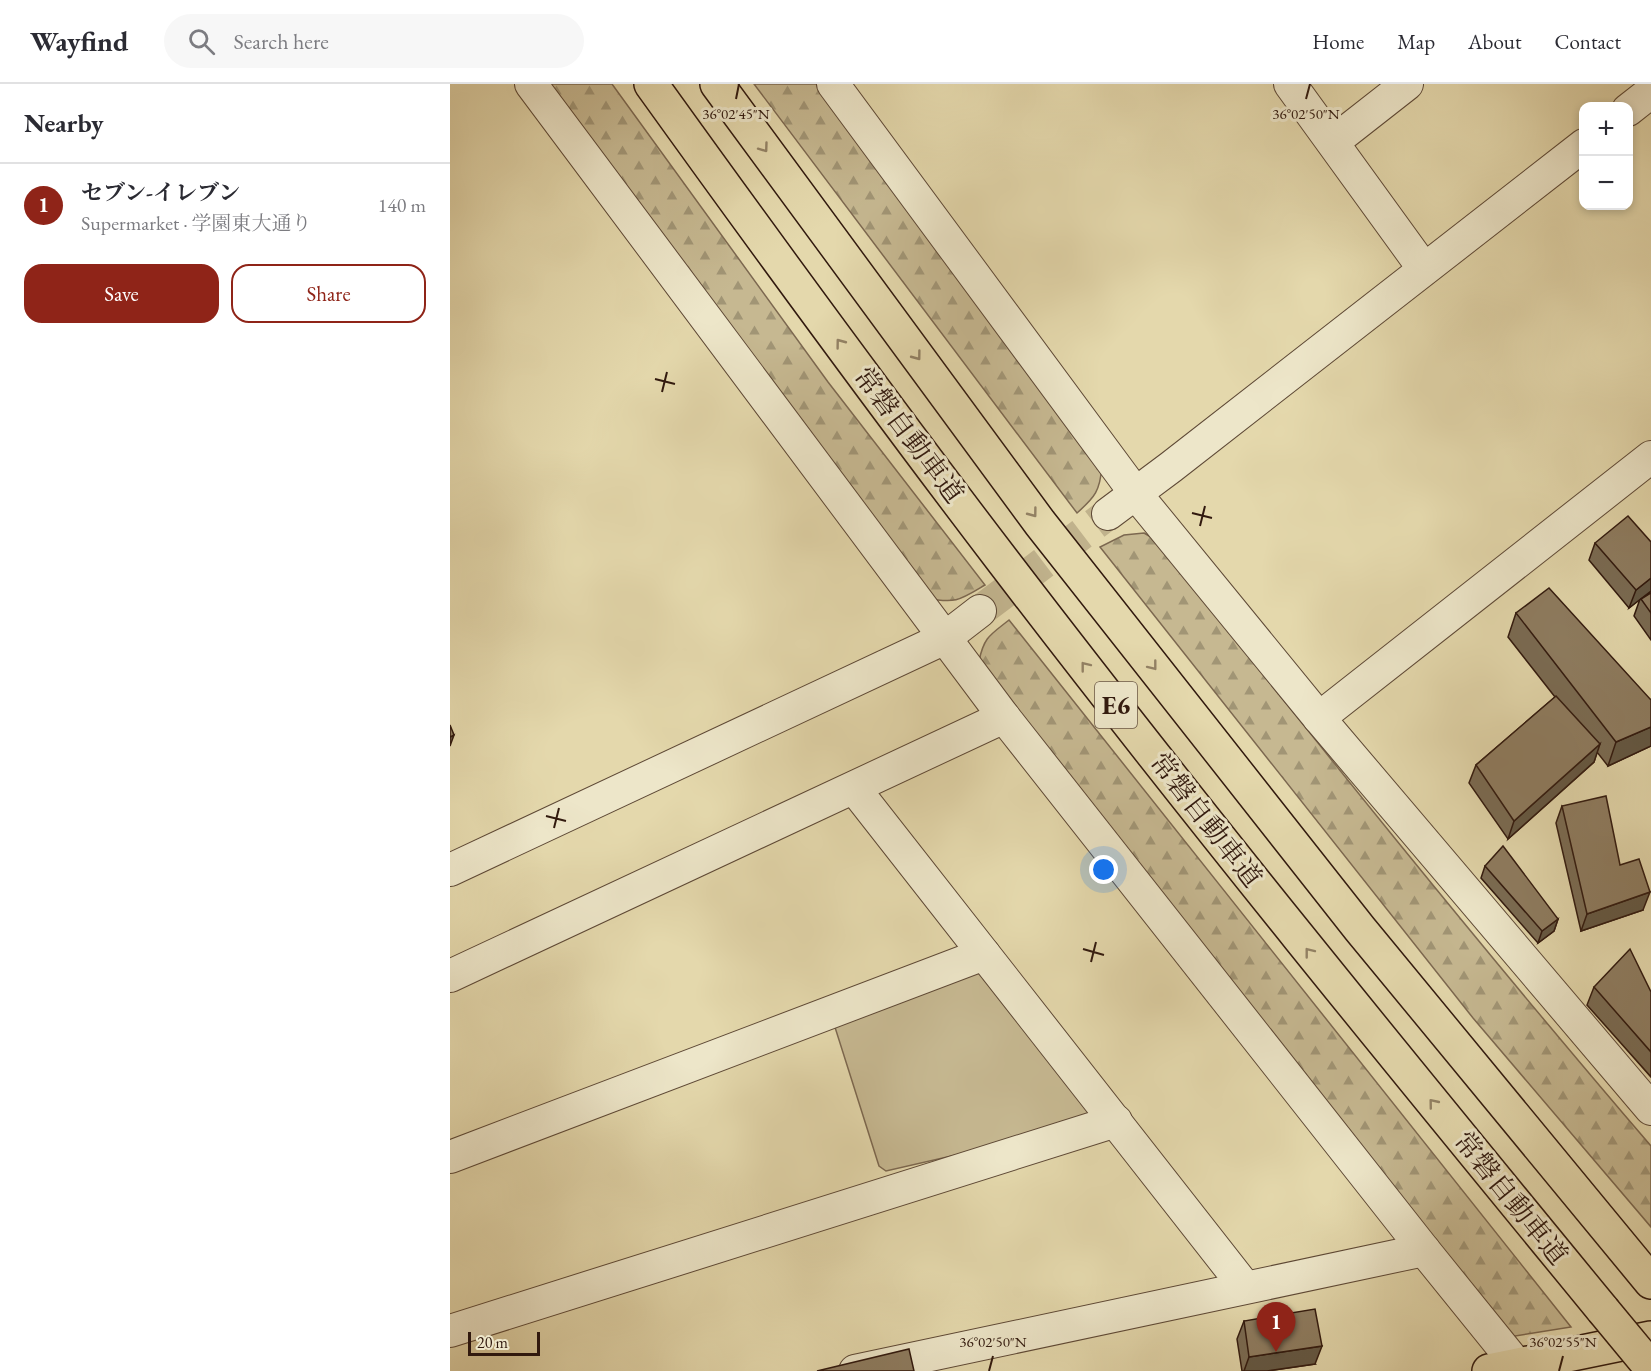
<!DOCTYPE html>
<html lang="en">
<head>
<meta charset="utf-8">
<style>
	:root { --surface:#fff; --page:#f7f7f7; --text:#2b2b33; --muted:#7c7c81; --line:#e1e1e2; --accent:#8f2418 }
	body { margin:0; font-family:"EB Garamond","Noto Serif JP",serif; background:var(--page); color:var(--text) }
	.controls { position:absolute; right:18px; top:18px; display:grid; overflow:hidden; border-radius:12px; box-shadow:0 3px 9px #0003 }
	.controls button { width:54px; height:54px; display:grid; place-items:center; padding:0; border:0; border-bottom:2px solid var(--line); background:var(--surface); color:var(--text); font:30px sans-serif }
	.scale { position:absolute; left:18px; bottom:15px; width:72px; box-sizing:border-box; padding-left:6px; border:3px solid #31190e; border-top:0; font-size:16px; line-height:21px; white-space:nowrap; color:#31190e; -webkit-text-stroke:4px #ede6c9; paint-order:stroke }
	.you { position:absolute; left:654px; top:786px; width:21px; height:21px; margin:-15px; border:4px solid #fff; border-radius:50%; background:#1a73e8; box-shadow:0 0 0 9px #1a73e833 }
	.badge { display:grid; place-items:center; width:39px; height:39px; border-radius:50%; background:var(--accent); color:#fff; font-size:20px; font-weight:700 }
	.pin { position:absolute; translate:-50% -50px; filter:drop-shadow(0 2px 3px #0008) }
	.pin::after { content:''; position:absolute; top:32px; width:21px; height:18px; background:inherit; clip-path:polygon(0 0,100% 0,50% 100%) }
	.list { margin:0; padding:0; list-style:none }
	h2 { display:flex; justify-content:space-between; align-items:center; height:78px; margin:0; padding:0 24px; font-size:26px }
	h2 small { font-size:20px; font-weight:400; color:var(--muted) }
	.list li { display:grid; grid-template-columns:39px 1fr auto; gap:18px; align-items:center; box-sizing:border-box; height:84px; padding:0 24px; border-top:2px solid var(--line) }
	.list b { display:block; font-size:22px; white-space:nowrap }
	.list p { margin:0; font-size:20px; white-space:nowrap; color:var(--muted) }
	.list em { font-size:20px; font-style:normal; color:var(--muted) }
	.actions { display:flex; gap:12px; padding:18px 24px }
	.actions a { flex:1; padding:14px 0; border:2px solid var(--accent); border-radius:18px; text-align:center; font-size:21px; color:var(--accent) }
	.actions .main { background:var(--accent); color:#fff }
	.icon { flex:none; width:33px; height:33px; fill:none; stroke:currentColor; stroke-width:2; stroke-linecap:round; stroke-linejoin:round }
	.map { position:relative; flex:none; width:1201px; height:1287px; overflow:hidden }
	header { display:flex; align-items:center; gap:36px; box-sizing:border-box; height:84px; padding:0 30px; background:var(--surface); border-bottom:2px solid var(--line) }
	header strong { font-size:28px }
	nav { display:flex; gap:33px; margin-inline-start:auto; font-size:21px }
	.search { width:420px; height:54px; background:var(--page); display:flex; align-items:center; gap:15px; box-sizing:border-box; padding:0 21px; border-radius:33px; color:var(--muted); font-size:22px }
	main { display:flex }
	aside { flex:1; background:var(--surface) }
	.map>svg:first-child { display:block }
	.forest { fill:url(#forest-firs); stroke:#7c6850; stroke-width:1.5 }
	.park { fill:#c6b891; stroke:#7c6850; stroke-width:1.5 }
	.lines { fill:none; stroke-linecap:round; stroke-linejoin:round }
	.minor-tunnel { stroke:#c0b28c; stroke-width:32; stroke-dasharray:32 16; stroke-linecap:butt }
	.minor-casing { stroke:#5e4936; stroke-width:34 }
	.major-casing { stroke:#31190e; stroke-width:36 }
	.highway-casing { stroke:#31190e; stroke-width:36 }
	.minor { stroke:#ede6c9; stroke-width:32 }
	.major { stroke:#e4d8ac; stroke-width:33 }
	.highway { stroke:#e4d8ac; stroke-width:33 }
	.highway-bridge-casing { stroke:#31190e; stroke-width:36; stroke-linecap:butt }
	.highway-bridge { stroke:#e4d8ac; stroke-width:33 }
	.wall { fill:#7a6b53; stroke:#31190e; stroke-width:1.5 }
	.shaded-wall { fill:#635743; stroke:#31190e; stroke-width:1.5 }
	.building { fill:#8e7c60; stroke:#31190e; stroke-width:1.5 }
	.oneway { stroke:#938265 }
	.ticks { fill:none; stroke:#31190e; stroke-width:2 }
	.labels { text-anchor:middle; stroke-width:6; stroke-linejoin:round; paint-order:stroke }
	.shield { fill:#ede6c9; stroke:#695646; stroke-width:1.5 }
	.shield-label { font-size:26px; font-weight:bold; fill:#31190e }
	.street-label { font-size:27px; fill:#31190e; stroke:#ede6c9 }
	.ticks-label { font-size:15px; text-anchor:middle; fill:#31190e; stroke:#ede6c9; stroke-width:6; stroke-linejoin:round; paint-order:stroke }
</style>
</head>
<body>
<header>
<strong>Wayfind</strong>
<div class="search"><svg class="icon" aria-label="search" viewBox="0 0 24 24"><circle cx="10" cy="10" r="6"/><path d="M15 15l6 6"/></svg>Search here</div>
<nav><a>Home</a><a>Map</a><a>About</a><a>Contact</a></nav>
</header>
<main>
<aside>
<h2>Nearby<small></small></h2>
<ul class="list">
<li><span class="badge">1</span><div><b>セブン-イレブン</b><p>Supermarket · 学園東大通り</p></div><em>140 m</em></li>
</ul>
<div class="actions"><a class="main">Save</a><a>Share</a></div>
</aside>
<div class="map">
<svg width="1201" height="1287" viewBox="0 0 1201 1287">
	<defs>
		<pattern id="forest-firs" width="22" height="20" patternUnits="userSpaceOnUse" patternTransform="scale(1.5)"><rect width="22" height="20" fill="#c6b891"/><path d="M5 1l3.5 6h-7zM16 11l3.5 6h-7z" fill="#a19575"/></pattern>
	</defs>
	<rect width="100%" height="100%" fill="#e4d8ac"/>
	<filter id="stains"><feTurbulence type="fractalNoise" baseFrequency=".00333" numOctaves="4"/><feColorMatrix values="0 0 0 0 .2 0 0 0 0 .09 0 0 0 0 .02 0 0 0 .5 -.17"/></filter>
	<radialGradient id="worn" r=".72"><stop offset=".6" stop-color="#630" stop-opacity="0"/><stop offset="1" stop-color="#630" stop-opacity=".3"/></radialGradient>
	<g class="forest">
		<path d="M 96,0 L 162,0 L 378,298 L 535,501 C 510,516 506,520 476,514 Z"/>
		<path d="M 304,0 L 366,0 L 652,382 C 650,407 645,413 627,429 Z"/>
		<path d="M 694,449 L 706,456 C 868,660 1031,864 1201,1062 L 1201,1143 L 1023,934 L 650,463 L 674,451 Z"/>
		<path d="M 559,536 L 1121,1243 L 1059,1253 L 529,577 C 534,553 540,551 559,536 Z"/>
	</g>
	<path class="park" d="M 531,877 L 659,1036 L 436,1087 L 429,1082 L 383,937 Z"/>
	<g class="lines">
		<path class="minor-tunnel" d="M 530,527 L 658,430"/>
		<g class="minor-casing">
			<g id="minor">
				<path d="M 81,0 L 554,633 L 974,1166 L 1067,1281"/>
				<path d="M 383,0 L 686,410 L 869,634 L 1201,1025"/>
				<path d="M 840,0 L 974,185"/>
				<path d="M 1178,26 L 1201,8"/>
				<path d="M 883,58 L 957,0"/>
				<path d="M 658,430 L 721,383 L 1134,61"/>
				<path d="M 869,634 L 1201,373"/>
				<path d="M 404,704 L 795,1203"/>
				<path d="M 0,786 L 495,554 L 530,527"/>
				<path d="M 0,892 L 554,633"/>
				<path d="M 0,1073 L 534,870"/>
				<path d="M 0,1247 L 666,1037"/>
				<path d="M 405,1287 L 974,1166"/>
			</g>
		</g>
		<g class="major-casing">
			<path id="major" d="M 1039,1287 L 1201,1254"/>
		</g>
		<g class="highway-casing">
			<g id="highway">
				<path d="M 201,0 C 316,160 433,320 553,477 C 747,731 950,979 1153,1226"/>
				<path d="M 267,0 L 590,439 L 910,845 L 1201,1198"/>
			</g>
		</g>
		<use href="#minor" class="minor"/>
		<use href="#major" class="major"/>
		<use href="#highway" class="highway"/>
		<g class="highway-bridge-casing">
			<path id="highway-bridge" d="M 1153,1226 L 1201,1284"/>
		</g>
		<use href="#highway-bridge" class="highway-bridge"/>
	</g>
	<g class="wall">
		<path d="M 1201,458 L 1201,507 L 1192,514 L 1201,509 L 1201,556 L 1184,532 L 1190,515 L 1179,524 L 1139,476 L 1145,459 Z"/>
		<path d="M 1066,529 L 1201,616 L 1201,662 L 1158,682 L 1147,668 L 1144,678 L 1058,755 L 1019,699 L 1026,681 L 1105,613 L 1058,553 Z"/>
		<path d="M 1112,722 L 1170,781 L 1193,826 L 1131,847 L 1106,739 Z"/>
		<path d="M 1035,782 L 1108,835 L 1104,847 L 1088,859 L 1031,794 Z"/>
		<path d="M 1144,903 L 1201,908 L 1201,993 L 1137,921 Z"/>
		<path d="M 794,1237 L 865,1280 L 817,1287 L 792,1287 L 787,1255 Z"/>
	</g>
	<g class="shaded-wall">
		<path d="M 1201,494 L 1201,507 L 1179,524 L 1186,506 Z"/>
		<path d="M 1201,643 L 1201,662 L 1158,682 L 1166,658 Z"/>
		<path d="M 4,651 L 0,662 L 0,653 Z"/>
		<path d="M 1150,660 L 1144,678 L 1058,755 L 1064,737 Z"/>
		<path d="M 1200,808 L 1193,826 L 1131,847 L 1137,830 Z"/>
		<path d="M 1108,835 L 1104,847 L 1088,859 L 1092,847 Z"/>
		<path d="M 872,1262 L 865,1280 L 817,1287 L 794,1287 L 799,1273 Z"/>
	</g>
	<g class="building">
		<path d="M 1178,432 L 1201,458 L 1201,494 L 1186,506 L 1145,459 Z"/>
		<path d="M 1099,504 L 1201,616 L 1201,643 L 1166,658 L 1066,529 Z"/>
		<path d="M 1201,509 L 1201,529 L 1191,515 Z"/>
		<path d="M 1106,612 L 1150,660 L 1064,737 L 1026,681 Z"/>
		<path d="M 0,641 L 4,651 L 0,653 Z"/>
		<path d="M 1156,712 L 1170,781 L 1189,775 L 1200,808 L 1137,830 L 1112,722 Z"/>
		<path d="M 1053,762 L 1108,835 L 1092,847 L 1035,782 Z"/>
		<path d="M 1180,865 L 1201,908 L 1201,968 L 1144,903 Z"/>
		<path d="M 865,1225 L 872,1262 L 799,1273 L 794,1237 Z"/>
		<path d="M 459,1265 L 464,1287 L 367,1287 Z"/>
	</g>
	<defs><path id="oneway-chevron" d="M-2-3.5L2.5 0L-2 3.5" fill="none" stroke-width="1.6" stroke-linecap="round" stroke-linejoin="round" transform="scale(1.5)"/></defs>
	<g class="oneway">
		<use href="#oneway-chevron" transform="translate(314 64) rotate(54)"/>
		<use href="#oneway-chevron" transform="translate(390 259) rotate(-127)"/>
		<use href="#oneway-chevron" transform="translate(467 272) rotate(53)"/>
		<use href="#oneway-chevron" transform="translate(583 429) rotate(53)"/>
		<use href="#oneway-chevron" transform="translate(635 582) rotate(-128)"/>
		<use href="#oneway-chevron" transform="translate(703 582) rotate(52)"/>
		<use href="#oneway-chevron" transform="translate(859 868) rotate(-128)"/>
		<use href="#oneway-chevron" transform="translate(983 1019) rotate(-129)"/>
	</g>
	<path class="ticks" d="M 286,15 L 289,0M 856,15 L 860,0M 205,295 L 225,300M 212,308 L 217,288M 742,429 L 762,434M 750,442 L 755,422M 96,732 L 116,737M 104,744 L 109,724M 633,865 L 654,871M 641,878 L 646,858M 539,1287 L 543,1272M 1109,1287 L 1113,1272"/>
	<g class="labels">
		<rect class="shield" x="645" y="598" width="42" height="46" rx="4.5"/>
		<g class="shield-label">
			<text x="666" y="630">E6</text>
		</g>
		<g class="street-label">
			<text transform="translate(459 351) rotate(53)" y="9">常磐自動車道</text>
			<text transform="translate(756 736) rotate(52)" y="9">常磐自動車道</text>
			<text transform="translate(1061 1114) rotate(51)" y="9">常磐自動車道</text>
		</g>
	</g>
	<g class="ticks-label">
		<text x="286" y="35">36°02'45"N</text>
		<text x="856" y="35">36°02'50"N</text>
		<text x="543" y="1263">36°02'50"N</text>
		<text x="1113" y="1263">36°02'55"N</text>
	</g>
	<rect width="100%" height="100%" filter="url(#stains)"/>
	<rect width="100%" height="100%" fill="url(#worn)"/>
</svg>
<div class="controls">
<button>+</button>
<button>−</button>
</div>
<div class="scale">20 m</div>
<div class="you"></div>
<div class="pin badge" style="left:826px;top:1268px">1</div>
</div>
</main>
</body>
</html>
